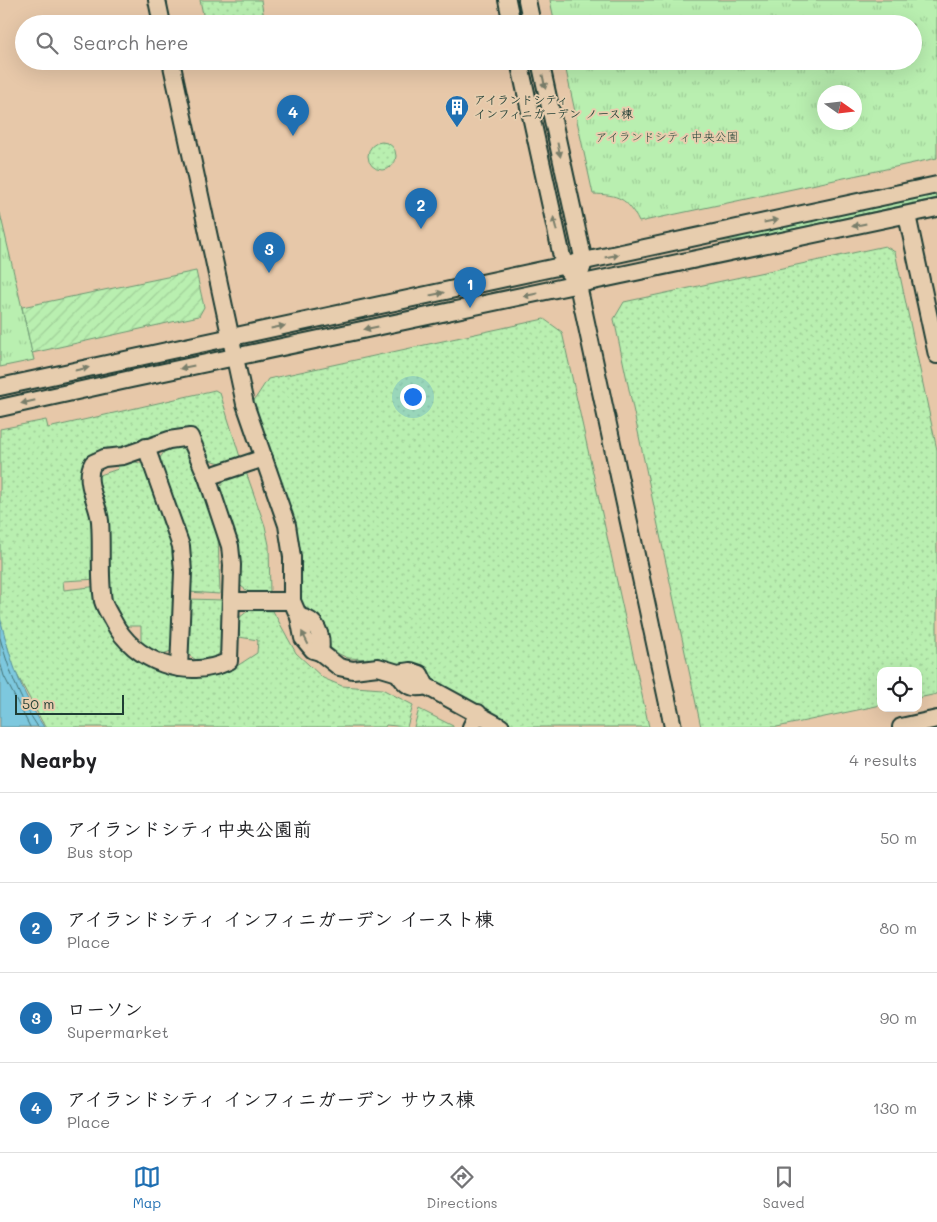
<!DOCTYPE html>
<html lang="en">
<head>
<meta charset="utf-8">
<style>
	:root { --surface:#fff; --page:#f2f2f2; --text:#202124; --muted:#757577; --line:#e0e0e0; --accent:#1f6fb2 }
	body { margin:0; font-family:Mali,"Klee One",sans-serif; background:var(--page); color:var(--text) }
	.controls { position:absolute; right:15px; bottom:15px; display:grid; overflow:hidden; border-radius:10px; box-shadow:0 5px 20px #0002 }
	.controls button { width:45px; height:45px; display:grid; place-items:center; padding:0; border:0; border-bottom:1px solid var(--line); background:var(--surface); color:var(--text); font:25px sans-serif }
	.compass { position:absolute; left:817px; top:85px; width:45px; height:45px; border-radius:50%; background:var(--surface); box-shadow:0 5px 20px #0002; rotate:104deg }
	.scale { position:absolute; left:15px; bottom:12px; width:109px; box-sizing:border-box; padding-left:5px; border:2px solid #1f3d34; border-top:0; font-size:14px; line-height:18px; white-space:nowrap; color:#1f3d34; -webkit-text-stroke:4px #e7cdae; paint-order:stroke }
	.you { position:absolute; left:412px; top:396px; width:18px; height:18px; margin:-12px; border:4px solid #fff; border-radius:50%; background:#1a73e8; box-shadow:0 0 0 8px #1a73e833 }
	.badge { display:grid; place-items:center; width:32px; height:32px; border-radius:50%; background:var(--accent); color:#fff; font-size:16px; font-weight:700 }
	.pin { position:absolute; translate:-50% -41px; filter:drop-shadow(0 1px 2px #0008) }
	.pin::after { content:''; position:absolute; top:26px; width:18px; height:15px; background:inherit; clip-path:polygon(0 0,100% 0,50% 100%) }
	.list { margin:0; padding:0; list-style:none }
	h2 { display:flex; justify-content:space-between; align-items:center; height:65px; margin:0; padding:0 20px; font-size:21px }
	h2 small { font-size:16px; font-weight:400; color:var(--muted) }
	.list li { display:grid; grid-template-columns:32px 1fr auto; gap:15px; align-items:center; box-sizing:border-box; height:90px; padding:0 20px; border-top:1px solid var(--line) }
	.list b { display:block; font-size:19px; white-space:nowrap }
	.list p { margin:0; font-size:16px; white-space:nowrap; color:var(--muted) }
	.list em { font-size:16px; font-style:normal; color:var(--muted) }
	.icon { flex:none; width:28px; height:28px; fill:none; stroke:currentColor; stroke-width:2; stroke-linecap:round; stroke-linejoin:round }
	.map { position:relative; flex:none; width:937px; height:727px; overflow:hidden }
	.search { position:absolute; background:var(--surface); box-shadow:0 5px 20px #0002; left:15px; right:15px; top:15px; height:55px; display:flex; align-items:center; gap:12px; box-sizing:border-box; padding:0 18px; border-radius:28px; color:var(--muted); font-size:19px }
	.sheet { height:425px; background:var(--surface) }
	nav { display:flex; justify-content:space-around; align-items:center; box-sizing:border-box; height:70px; border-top:1px solid var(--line); background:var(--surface); font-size:14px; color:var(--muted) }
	nav a { display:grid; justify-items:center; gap:2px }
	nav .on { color:var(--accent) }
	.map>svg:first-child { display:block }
	.grass { fill:url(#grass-dots); stroke:#6c9672 }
	.park { fill:url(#park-tufts); stroke:#6c9672; fill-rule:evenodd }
	.garden { fill:url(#garden-furrows); stroke:#6c9672 }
	.water { fill:#7dc8de; stroke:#57909a }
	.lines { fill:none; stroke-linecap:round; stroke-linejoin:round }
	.shore { stroke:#457578; stroke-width:1 }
	.minor-casing { stroke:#1f3d34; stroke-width:20 }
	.minor { stroke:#e7cdae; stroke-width:16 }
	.oneway { fill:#797e6b }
	.labels { text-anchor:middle; stroke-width:4; stroke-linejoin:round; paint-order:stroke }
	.poi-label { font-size:12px; font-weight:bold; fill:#1f3d34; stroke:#e7cdae; text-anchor:start }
	.park-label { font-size:12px; fill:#27463a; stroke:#e7cdae }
</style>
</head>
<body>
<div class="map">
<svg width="937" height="727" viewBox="0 0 937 727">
	<defs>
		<pattern id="grass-dots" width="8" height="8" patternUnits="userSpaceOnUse" patternTransform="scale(1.25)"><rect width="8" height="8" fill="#b9efb0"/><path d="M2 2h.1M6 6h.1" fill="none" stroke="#9fce98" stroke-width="1.8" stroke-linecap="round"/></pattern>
		<pattern id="park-tufts" width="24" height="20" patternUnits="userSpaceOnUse" patternTransform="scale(1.25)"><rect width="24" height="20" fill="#b9efb0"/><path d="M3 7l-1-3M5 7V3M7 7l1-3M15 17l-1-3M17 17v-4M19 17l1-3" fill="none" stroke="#9fce98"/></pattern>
		<pattern id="garden-furrows" width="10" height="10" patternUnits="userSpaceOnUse" patternTransform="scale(1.25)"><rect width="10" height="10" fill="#b9efb0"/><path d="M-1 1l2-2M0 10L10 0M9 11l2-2" fill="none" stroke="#9fce98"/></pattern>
	</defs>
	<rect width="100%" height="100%" fill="#e7c8a9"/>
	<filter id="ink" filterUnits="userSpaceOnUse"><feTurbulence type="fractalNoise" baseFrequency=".02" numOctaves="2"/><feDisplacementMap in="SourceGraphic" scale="10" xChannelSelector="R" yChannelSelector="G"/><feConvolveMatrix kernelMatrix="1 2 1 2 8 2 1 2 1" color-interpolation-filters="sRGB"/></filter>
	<g filter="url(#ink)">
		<g class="grass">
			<path d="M 200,0 L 261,0 L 265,24 L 205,24 Z"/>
			<circle cx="382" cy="156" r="14"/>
			<path d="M 937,192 L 937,198 L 747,239 L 705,243 Z"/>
			<path d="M 885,246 L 895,252 L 937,450 L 937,694 L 918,698 L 918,671 L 881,671 L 881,705 L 777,727 L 701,727 L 614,319 L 624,302 Z"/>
			<path d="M 544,319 L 562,332 L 649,727 L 515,727 L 405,667 L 369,659 L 348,658 L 339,654 L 328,646 L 307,618 L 299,599 L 272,460 L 253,402 L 268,379 Z"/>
			<path d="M 215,390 L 220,393 L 240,457 L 221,463 L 206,459 L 195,428 L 178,431 L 83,469 L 82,482 L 92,509 L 98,579 L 63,581 L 64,590 L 99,586 L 119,643 L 219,673 L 234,668 L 257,653 L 258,640 L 239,637 L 239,618 L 249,610 L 273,611 L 296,653 L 323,678 L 342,686 L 382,689 L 413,705 L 407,727 L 386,725 L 385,727 L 45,727 L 14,669 L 0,621 L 0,429 L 46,420 L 48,428 Z"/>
			<path d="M 178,446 L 189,452 L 218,535 L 220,594 L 188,592 L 181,520 L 158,461 L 166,449 Z"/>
			<path d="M 132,461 L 147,465 L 176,551 L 174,650 L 160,655 L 141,644 L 141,626 L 122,626 L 110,600 L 108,545 L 94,477 L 118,469 L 117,466 Z"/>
			<path d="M 246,472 L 265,526 L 269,545 L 270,594 L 250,593 L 237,583 L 217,491 L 227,478 Z"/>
			<path d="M 188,599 L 223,600 L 221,651 L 214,659 L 199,662 L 186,653 Z"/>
			<path d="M 419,709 L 453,726 L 453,727 L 414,727 Z"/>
		</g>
		<g class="park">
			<path d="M 550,0 L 937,0 L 937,158 L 639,222 C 627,197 618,195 593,194 L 564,61 L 913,61 L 913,24 L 555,24 ZM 854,92 L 854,122 L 824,122 L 824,92 Z"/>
			<path d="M 0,213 L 34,360 L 0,367 Z"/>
		</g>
		<path class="garden" d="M 196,271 L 204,307 L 199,316 L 32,353 L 22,307 Z"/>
		<path class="water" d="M 0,617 C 9,656 21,693 44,727 L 0,727 Z"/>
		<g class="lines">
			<g class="shore">
				<path d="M 0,638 C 9,670 19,699 38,727"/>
				<path d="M 0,662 L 4,676 L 30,727"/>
			</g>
			<g class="minor-casing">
				<g id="minor">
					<path d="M 157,0 L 162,24"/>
					<path d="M 507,0 L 512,24"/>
					<path d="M 527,0 L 532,24"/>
					<path d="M 171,61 L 245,404 L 287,525 L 292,557 L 292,601 L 299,617 L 303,638 L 313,650 L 320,652 L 339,667 L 353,670 L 378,667 L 398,673 L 411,671 L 420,674 L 426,686 L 501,727"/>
					<path d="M 519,61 L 564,266 L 578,285 L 673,727"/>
					<path d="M 540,61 L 584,262 L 581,271"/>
					<path d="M 907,215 L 937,355"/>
					<path d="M 0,387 L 937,185"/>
					<path d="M 0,408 L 131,379 L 937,208"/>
					<path d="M 190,437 L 207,477 L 230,546 L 232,565 L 229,661 C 187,681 134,662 113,621 C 110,615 105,608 103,601 C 99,577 102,546 100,521 C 98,502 83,481 93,463 L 104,458 L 123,456 L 169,440 Z"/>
					<path d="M 146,447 L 181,546 L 183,572 L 179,668"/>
					<path d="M 207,477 L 264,458"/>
					<path d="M 231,601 L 292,601"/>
					<path d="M 299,617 C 317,619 323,636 320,652"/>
					<path d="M 398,673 C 405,685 411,690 426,686"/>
					<path d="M 471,727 L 478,713"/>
					<path d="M 901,727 L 937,719"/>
				</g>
			</g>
			<use href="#minor" class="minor"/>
		</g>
		<defs><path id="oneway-solid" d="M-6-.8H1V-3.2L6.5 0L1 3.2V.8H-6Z" transform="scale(1.25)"/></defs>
		<g class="oneway">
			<use href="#oneway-solid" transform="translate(544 82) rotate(78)"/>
			<use href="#oneway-solid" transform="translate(559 150) rotate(78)"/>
			<use href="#oneway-solid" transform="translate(771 221) rotate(-12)"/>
			<use href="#oneway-solid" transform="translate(555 224) rotate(-103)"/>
			<use href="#oneway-solid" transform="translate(859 225) rotate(168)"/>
			<use href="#oneway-solid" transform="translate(612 256) rotate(-12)"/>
			<use href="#oneway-solid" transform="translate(437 294) rotate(-12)"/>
			<use href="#oneway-solid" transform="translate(530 295) rotate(169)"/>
			<use href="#oneway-solid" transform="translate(278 327) rotate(-11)"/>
			<use href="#oneway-solid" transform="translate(371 328) rotate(168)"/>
			<use href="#oneway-solid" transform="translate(187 367) rotate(168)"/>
			<use href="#oneway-solid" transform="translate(82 369) rotate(-12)"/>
			<use href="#oneway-solid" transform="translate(28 402) rotate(167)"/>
			<use href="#oneway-solid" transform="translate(305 638) rotate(-117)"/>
		</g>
	</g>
	<defs>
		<g id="building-pin" transform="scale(1.25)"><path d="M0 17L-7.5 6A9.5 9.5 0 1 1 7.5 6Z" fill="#1f6fb2" stroke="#e7cdae"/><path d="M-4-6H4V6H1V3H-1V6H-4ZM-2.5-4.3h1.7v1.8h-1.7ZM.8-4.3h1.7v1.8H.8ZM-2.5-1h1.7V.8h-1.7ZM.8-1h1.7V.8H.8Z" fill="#fff"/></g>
	</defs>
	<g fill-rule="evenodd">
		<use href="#building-pin" x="457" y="107"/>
	</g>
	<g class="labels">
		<g class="poi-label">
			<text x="474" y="104">アイランドシティ<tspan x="474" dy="14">インフィニガーデン ノース棟</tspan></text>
		</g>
		<g class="park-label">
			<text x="667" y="141">アイランドシティ中央公園</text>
		</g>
	</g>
</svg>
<div class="controls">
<button><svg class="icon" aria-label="locate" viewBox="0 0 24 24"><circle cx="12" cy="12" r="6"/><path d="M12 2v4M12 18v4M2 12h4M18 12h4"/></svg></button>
</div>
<svg class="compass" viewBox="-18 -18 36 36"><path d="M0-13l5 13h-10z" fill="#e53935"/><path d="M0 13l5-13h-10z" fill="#757577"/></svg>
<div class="scale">50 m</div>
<div class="you"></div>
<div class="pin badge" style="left:470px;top:308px">1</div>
<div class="pin badge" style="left:421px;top:229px">2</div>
<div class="pin badge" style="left:269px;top:273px">3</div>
<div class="pin badge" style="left:293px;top:136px">4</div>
<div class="search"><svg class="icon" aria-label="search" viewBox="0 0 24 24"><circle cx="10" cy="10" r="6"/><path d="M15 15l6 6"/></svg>Search here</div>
</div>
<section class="sheet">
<h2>Nearby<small>4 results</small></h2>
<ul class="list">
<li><span class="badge">1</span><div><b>アイランドシティ中央公園前</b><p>Bus stop</p></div><em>50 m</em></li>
<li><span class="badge">2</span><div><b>アイランドシティ インフィニガーデン イースト棟</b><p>Place</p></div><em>80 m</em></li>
<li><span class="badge">3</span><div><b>ローソン</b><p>Supermarket</p></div><em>90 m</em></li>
<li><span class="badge">4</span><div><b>アイランドシティ インフィニガーデン サウス棟</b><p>Place</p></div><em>130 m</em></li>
</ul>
</section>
<nav>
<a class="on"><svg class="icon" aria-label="map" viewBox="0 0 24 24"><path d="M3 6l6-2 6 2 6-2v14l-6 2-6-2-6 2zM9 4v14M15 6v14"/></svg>Map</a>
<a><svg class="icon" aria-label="directions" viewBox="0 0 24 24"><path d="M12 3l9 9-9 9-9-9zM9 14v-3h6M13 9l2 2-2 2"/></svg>Directions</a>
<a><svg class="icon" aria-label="saved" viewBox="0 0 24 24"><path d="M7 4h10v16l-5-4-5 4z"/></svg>Saved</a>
</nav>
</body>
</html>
